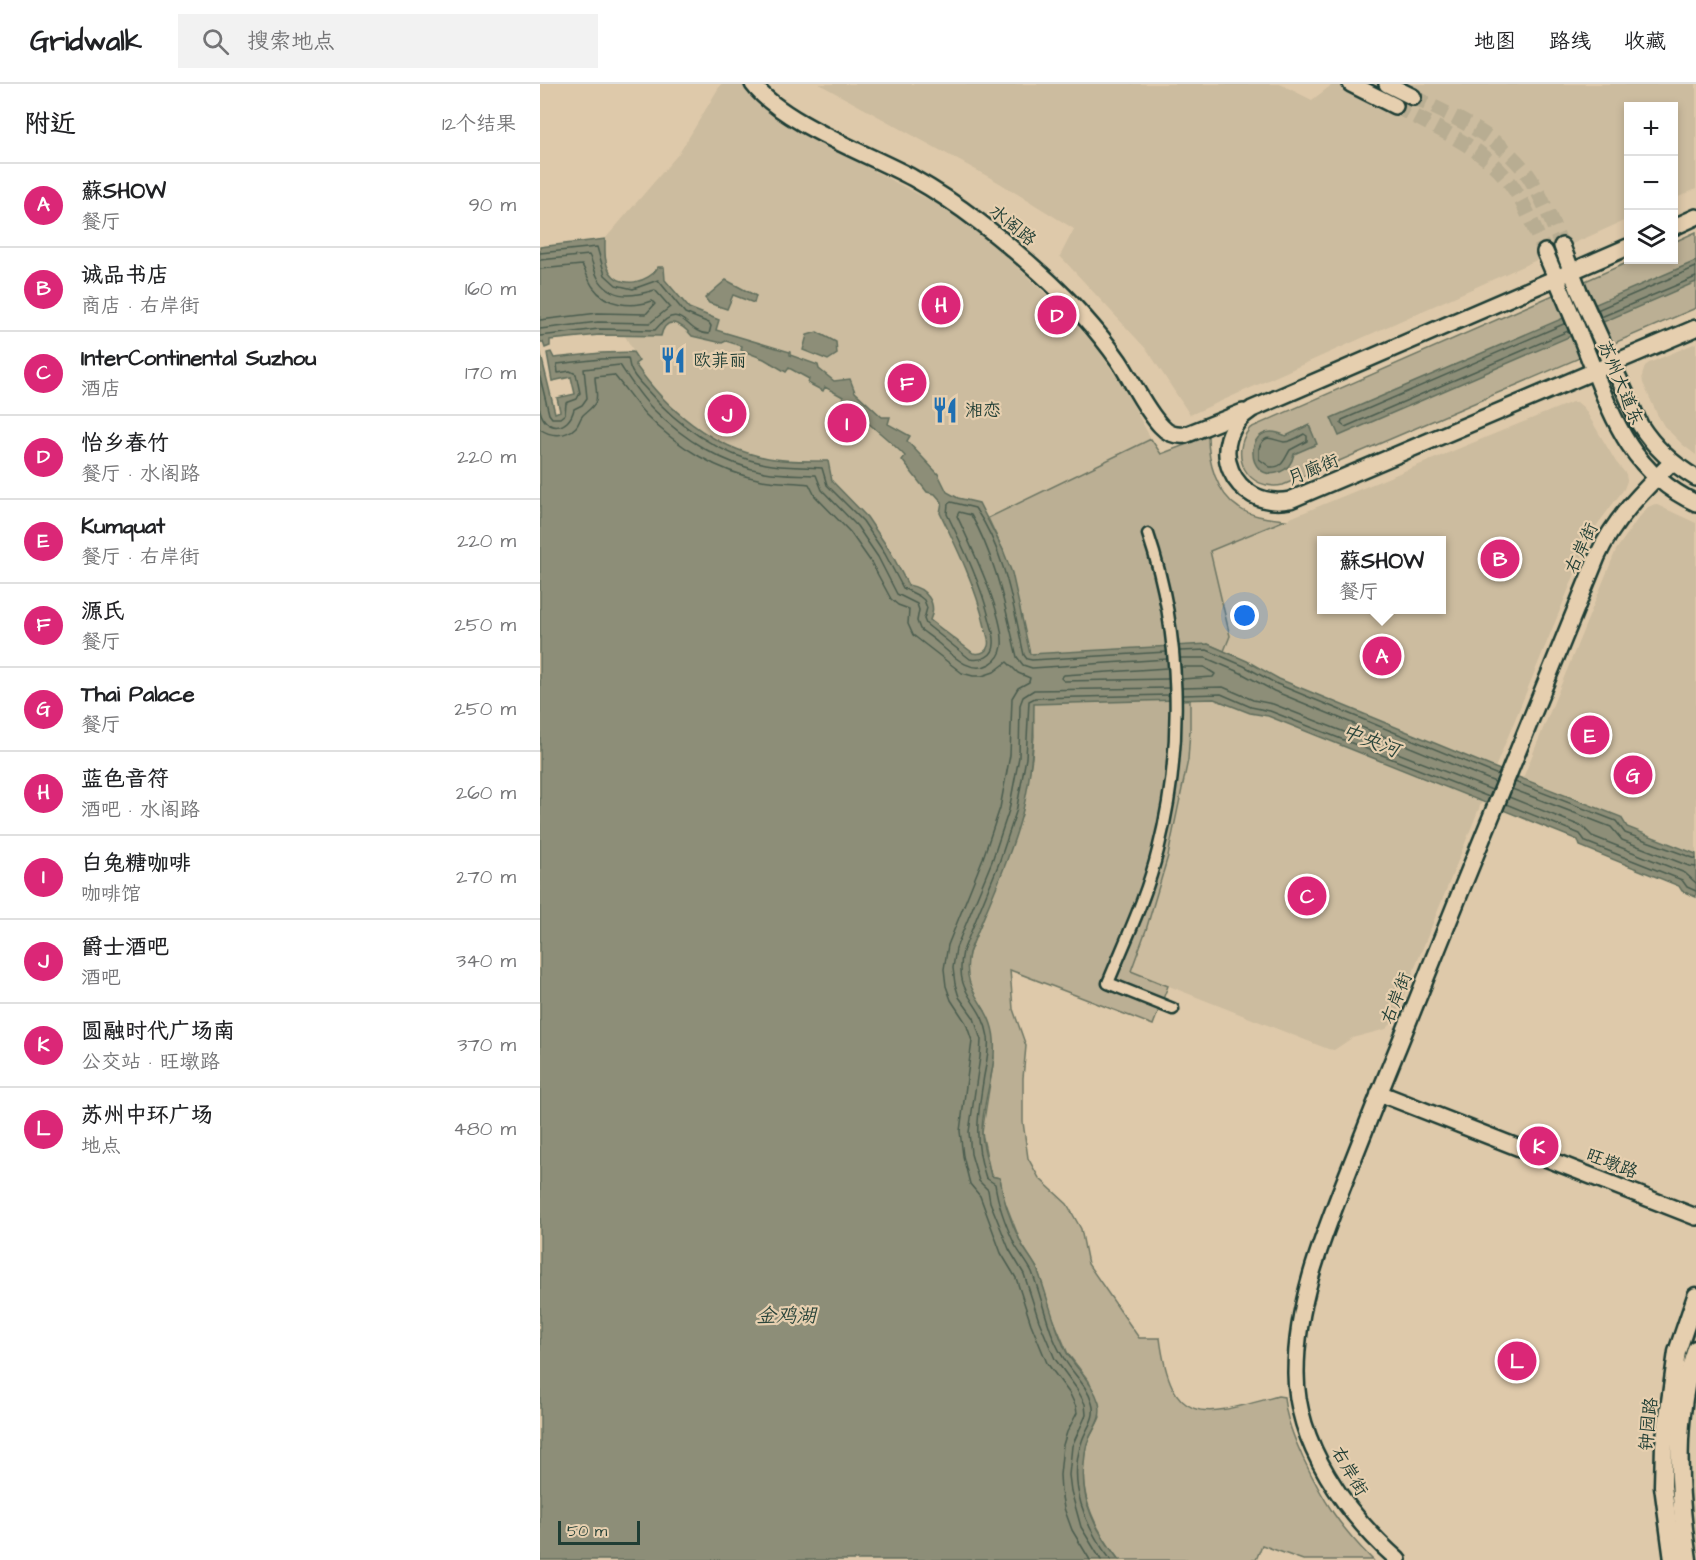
<!DOCTYPE html>
<html lang="zh">
<head>
<meta charset="utf-8">
<style>
	:root { --surface:#fff; --page:#f2f2f2; --text:#202124; --muted:#757577; --line:#e0e0e0; --accent:#db2777 }
	body { margin:0; font-family:"Architects Daughter","LXGW WenKai TC",sans-serif; background:var(--page); color:var(--text) }
	.controls { position:absolute; right:18px; top:18px; display:grid; overflow:hidden; border-radius:0px; box-shadow:0 3px 9px #0003 }
	.controls button { width:54px; height:54px; display:grid; place-items:center; padding:0; border:0; border-bottom:2px solid var(--line); background:var(--surface); color:var(--text); font:30px sans-serif }
	.scale { position:absolute; left:18px; bottom:15px; width:82px; box-sizing:border-box; padding-left:6px; border:3px solid #1f3d34; border-top:0; font-size:16px; line-height:21px; white-space:nowrap; color:#1f3d34; -webkit-text-stroke:4px #e6cfaf; paint-order:stroke }
	.you { position:absolute; left:705px; top:532px; width:21px; height:21px; margin:-15px; border:4px solid #fff; border-radius:50%; background:#1a73e8; box-shadow:0 0 0 9px #1a73e833 }
	.badge { display:grid; place-items:center; width:39px; height:39px; border-radius:50%; background:var(--accent); color:#fff; font-size:20px; font-weight:700 }
	.pin { position:absolute; translate:-50% -50%; border:3px solid #fff; box-shadow:0 2px 6px #0006 }
	.popup { position:absolute; left:777px; top:452px; width:129px; height:78px; box-sizing:border-box; display:grid; place-content:center; border-radius:0px; background:var(--surface); filter:drop-shadow(0 2px 4px #0005); font-size:20px; white-space:nowrap; color:var(--muted) }
	.popup b { font-size:22px; color:var(--text) }
	.popup::after { content:''; position:absolute; left:50%; top:100%; margin-left:-12px; border:12px solid transparent; border-top-color:var(--surface) }
	.list { margin:0; padding:0; list-style:none }
	h2 { display:flex; justify-content:space-between; align-items:center; height:78px; margin:0; padding:0 24px; font-size:26px }
	h2 small { font-size:20px; font-weight:400; color:var(--muted) }
	.list li { display:grid; grid-template-columns:39px 1fr auto; gap:18px; align-items:center; box-sizing:border-box; height:84px; padding:0 24px; border-top:2px solid var(--line) }
	.list b { display:block; font-size:22px; white-space:nowrap }
	.list p { margin:0; font-size:20px; white-space:nowrap; color:var(--muted) }
	.list em { font-size:20px; font-style:normal; color:var(--muted) }
	.icon { flex:none; width:33px; height:33px; fill:none; stroke:currentColor; stroke-width:2; stroke-linecap:round; stroke-linejoin:round }
	.map { position:relative; flex:none; width:1156px; height:1476px; overflow:hidden }
	header { display:flex; align-items:center; gap:36px; box-sizing:border-box; height:84px; padding:0 30px; background:var(--surface); border-bottom:2px solid var(--line) }
	header strong { font-size:28px }
	nav { display:flex; gap:33px; margin-inline-start:auto; font-size:21px }
	.search { width:420px; height:54px; background:var(--page); display:flex; align-items:center; gap:15px; box-sizing:border-box; padding:0 21px; border-radius:0px; color:var(--muted); font-size:22px }
	main { display:flex }
	aside { flex:1; background:var(--surface) }
	.map>svg:first-child { display:block }
	.built { fill:#ccbc9f; fill-rule:evenodd }
	.green { fill:#bbaf94; stroke:#6d7664; stroke-width:1.5 }
	.water { fill:#8d8e78; stroke:#616e5d; stroke-width:1.5 }
	.lines { fill:none; stroke-linecap:round; stroke-linejoin:round }
	.shore { stroke:#4b5d4f; stroke-width:1.5 }
	.secondary-tunnel { stroke:#b8ad92; stroke-width:15; stroke-dasharray:15 8; stroke-linecap:butt }
	.street-casing { stroke:#1f3d34; stroke-width:15 }
	.secondary-casing { stroke:#1f3d34; stroke-width:20 }
	.primary-casing { stroke:#1f3d34; stroke-width:21 }
	.street { stroke:#e6cfaf; stroke-width:10 }
	.secondary { stroke:#e6cfaf; stroke-width:15 }
	.primary { stroke:#e6cfaf; stroke-width:16 }
	.labels { text-anchor:middle; stroke-width:4.5; stroke-linejoin:round; paint-order:stroke }
	.street-label { font-size:18px; fill:#1f3d34; stroke:#e6cfaf }
	.poi-label { font-size:18px; fill:#1f3d34; stroke:#e6cfaf; text-anchor:start }
	.water-label { font-size:20px; font-style:italic; fill:#2a453b; stroke:#e6cfaf }
</style>
</head>
<body>
<header>
<strong>Gridwalk</strong>
<div class="search"><svg class="icon" aria-label="search" viewBox="0 0 24 24"><circle cx="10" cy="10" r="6"/><path d="M15 15l6 6"/></svg>搜索地点</div>
<nav><a>地图</a><a>路线</a><a>收藏</a></nav>
</header>
<main>
<aside>
<h2>附近<small>12个结果</small></h2>
<ul class="list">
<li><span class="badge">A</span><div><b>蘇SHOW</b><p>餐厅</p></div><em>90 m</em></li>
<li><span class="badge">B</span><div><b>诚品书店</b><p>商店 · 右岸街</p></div><em>160 m</em></li>
<li><span class="badge">C</span><div><b>InterContinental Suzhou</b><p>酒店</p></div><em>170 m</em></li>
<li><span class="badge">D</span><div><b>怡乡春竹</b><p>餐厅 · 水阁路</p></div><em>220 m</em></li>
<li><span class="badge">E</span><div><b>Kumquat</b><p>餐厅 · 右岸街</p></div><em>220 m</em></li>
<li><span class="badge">F</span><div><b>源氏</b><p>餐厅</p></div><em>250 m</em></li>
<li><span class="badge">G</span><div><b>Thai Palace</b><p>餐厅</p></div><em>250 m</em></li>
<li><span class="badge">H</span><div><b>蓝色音符</b><p>酒吧 · 水阁路</p></div><em>260 m</em></li>
<li><span class="badge">I</span><div><b>白兔糖咖啡</b><p>咖啡馆</p></div><em>270 m</em></li>
<li><span class="badge">J</span><div><b>爵士酒吧</b><p>酒吧</p></div><em>340 m</em></li>
<li><span class="badge">K</span><div><b>圆融时代广场南</b><p>公交站 · 旺墩路</p></div><em>370 m</em></li>
<li><span class="badge">L</span><div><b>苏州中环广场</b><p>地点</p></div><em>480 m</em></li>
</ul>
</aside>
<div class="map">
<svg width="1156" height="1476" viewBox="0 0 1156 1476">
	<rect width="100%" height="100%" fill="#dec9aa"/>
	<filter id="ink" filterUnits="userSpaceOnUse"><feTurbulence type="fractalNoise" baseFrequency=".0167" numOctaves="2"/><feDisplacementMap in="SourceGraphic" scale="12" xChannelSelector="R" yChannelSelector="G"/><feConvolveMatrix kernelMatrix="1 2 1 2 8 2 1 2 1" color-interpolation-filters="sRGB"/></filter>
	<g filter="url(#ink)">
		<g class="built">
			<path d="M 181,0 L 205,0 L 214,12 L 247,41 L 395,119 L 424,136 L 455,162 L 525,228 L 557,264 L 584,304 L 611,355 L 448,433 L 434,504 L 449,559 L 448,564 L 443,568 L 433,569 L 390,536 L 389,513 L 383,507 L 368,501 L 350,467 L 327,433 L 292,397 L 288,378 L 251,377 L 226,374 L 201,367 L 185,360 L 148,338 L 123,316 L 95,280 L 99,277 L 85,252 L 64,171 L 65,155 L 140,68 Z"/>
			<path d="M 279,0 L 740,0 L 772,16 L 793,0 L 1156,0 L 1156,105 L 1134,115 L 1134,22 L 1088,22 L 1088,135 L 650,331 L 608,267 L 520,172 L 534,145 L 458,98 Z"/>
			<path d="M 1156,259 L 1156,371 L 1143,361 L 1124,342 L 1117,330 L 1103,299 L 1102,292 L 1105,282 L 1109,279 Z"/>
			<path d="M 1032,318 L 1037,318 L 1044,324 L 1076,378 L 1086,390 L 1087,397 L 1084,405 L 1057,441 L 1048,458 L 955,684 L 739,595 L 684,567 L 690,552 L 670,467 ZM 782,456 L 902,456 L 902,526 L 782,526 Z"/>
			<path d="M 1115,420 L 1156,439 L 1156,770 L 1087,743 L 1081,733 L 983,694 L 1076,466 L 1097,436 L 1108,423 Z"/>
			<path d="M 674,615 L 710,629 L 727,632 L 942,717 L 853,938 L 846,945 L 812,954 L 794,966 L 788,965 L 591,887 L 616,815 L 635,742 L 648,676 L 650,646 L 650,617 Z"/>
		</g>
		<g class="green">
			<path d="M 1156,148 L 1156,224 L 743,401 C 707,408 688,371 710,344 L 1093,176 L 1134,176 L 1134,158 Z"/>
			<path d="M 668,352 C 668,377 676,409 699,424 C 712,433 730,434 745,436 L 670,467 L 690,552 L 684,567 L 668,560 L 650,617 L 650,646 L 648,676 L 628,772 L 606,846 L 591,887 L 628,902 L 613,941 L 470,886 L 473,925 L 486,962 L 483,994 L 483,1038 L 488,1074 L 499,1094 L 527,1120 L 541,1145 L 548,1180 L 599,1254 L 620,1254 C 632,1346 665,1332 738,1312 L 744,1313 C 746,1335 754,1354 763,1374 C 784,1418 799,1442 833,1476 L 763,1476 L 722,1461 L 716,1476 L 579,1476 C 553,1442 536,1407 546,1363 C 549,1352 556,1343 560,1333 L 549,1297 L 528,1270 L 512,1232 L 497,1184 L 481,1159 L 463,1113 L 460,1094 L 451,1092 L 442,1049 L 454,974 L 445,927 L 432,908 L 428,897 L 426,882 L 429,869 L 482,729 L 492,674 L 494,652 L 492,595 L 463,466 L 448,434 L 611,355 L 621,370 Z"/>
		</g>
		<g class="water">
			<path d="M 65,155 C 65,167 64,178 70,188 C 81,205 109,199 118,183 L 124,183 L 125,196 L 149,224 L 179,236 L 176,246 L 250,268 L 250,271 L 278,281 L 279,285 L 294,297 L 310,295 L 315,308 L 342,333 L 350,333 L 348,340 L 370,352 L 367,357 L 398,390 L 407,408 L 418,414 L 439,419 L 463,466 L 472,489 L 490,570 L 668,560 L 707,577 L 739,595 L 955,684 L 1081,733 L 1087,743 L 1156,770 L 1156,813 L 1142,807 L 1139,802 L 1040,762 L 1038,756 L 728,632 L 710,629 L 674,615 L 494,620 C 494,657 491,694 482,730 C 469,778 447,823 429,869 C 420,911 451,918 454,955 C 457,987 441,1019 442,1051 C 443,1065 448,1078 451,1092 L 460,1094 C 463,1116 471,1139 481,1159 C 486,1169 494,1177 498,1187 C 508,1214 514,1243 527,1269 C 537,1286 553,1299 559,1319 C 563,1335 553,1344 548,1357 C 545,1364 545,1372 544,1380 C 540,1418 556,1447 579,1476 L 0,1476 L 0,267 L 15,329 L 20,327 L 17,314 L 35,310 L 31,293 L 12,297 L 7,269 L 11,268 L 14,274 L 61,269 L 93,268 L 99,277 L 95,280 C 126,325 172,364 228,374 C 248,378 268,377 288,377 L 292,397 L 327,433 L 350,467 L 368,501 C 386,504 398,519 390,536 L 433,569 C 439,570 446,569 448,562 C 450,556 446,549 445,543 C 436,503 418,466 400,429 L 402,418 L 395,410 L 387,408 L 362,376 L 365,372 C 346,352 323,336 302,317 L 303,313 L 285,303 L 283,307 L 268,299 L 269,295 L 249,284 L 246,288 L 224,275 L 201,266 L 202,262 L 186,257 L 182,259 L 152,252 C 142,240 126,230 121,252 L 59,251 L 10,256 L 10,262 L 5,264 L 3,258 L 0,258 L 0,163 Z"/>
			<path d="M 1156,177 L 1156,198 L 799,352 L 791,334 Z"/>
			<path d="M 186,196 L 216,212 L 214,219 L 193,211 L 187,225 L 169,219 L 165,214 Z"/>
			<path d="M 277,248 L 296,258 L 297,270 L 288,276 L 263,266 L 267,251 Z"/>
			<path d="M 769,341 L 777,360 L 754,370 C 752,379 748,385 740,388 C 703,401 703,331 746,352 Z"/>
		</g>
		<g class="lines">
			<g class="shore">
				<path d="M 0,169 L 57,163 L 65,191 L 76,201 L 93,205 L 118,196 L 145,229 L 169,239 L 171,242 L 169,250 C 144,250 143,213 115,246 L 59,245 L 0,252"/>
				<path d="M 0,176 L 49,171 C 53,178 54,187 58,194 C 71,217 95,212 115,206 L 130,223 L 110,239 L 58,238 L 0,245"/>
				<path d="M 0,185 L 42,181 C 46,187 48,196 53,203 C 66,222 92,224 112,217 L 115,220 L 106,230 L 58,229 L 0,236"/>
				<path d="M 1057,226 L 1156,183"/>
				<path d="M 1061,233 L 1156,193"/>
				<path d="M 1026,239 L 802,336 L 801,340 L 805,343 L 1028,247"/>
				<path d="M 0,293 L 9,330 L 12,334 L 20,334 L 25,330 L 26,319 L 37,315 L 40,309 L 36,290 L 30,287 L 18,289 L 17,280 L 61,275 L 88,274 C 89,277 89,280 90,283 C 92,290 101,300 106,305 C 137,341 179,371 226,380 C 245,384 264,382 282,384 L 287,401 L 323,437 L 345,470 L 363,504 L 379,512 L 384,516 L 387,524 L 384,535 L 386,540 L 430,575 C 441,577 454,573 454,560 C 455,553 452,545 450,537 C 441,500 424,465 407,430 L 408,420 L 411,418 L 435,424 C 465,467 473,521 484,571 L 487,575 L 492,576 L 626,568"/>
				<path d="M 0,326 C 5,349 29,347 34,325 L 42,321 L 47,314 L 44,285 L 80,281 C 90,296 100,312 113,325 C 143,355 183,380 225,388 C 242,391 259,390 276,391 L 282,406 L 317,442 L 338,473 L 357,510 L 377,520 L 379,526 L 377,537 L 380,545 C 386,550 393,554 398,559 C 412,571 430,591 450,580 C 457,576 461,569 462,562 C 465,532 430,460 417,432 L 419,428 L 431,431 C 457,476 465,524 477,573 L 483,581 L 492,584 L 627,575"/>
				<path d="M 0,345 C 11,353 26,353 36,343 C 39,340 40,334 43,331 C 48,326 53,324 56,317 C 58,309 55,301 55,293 L 74,291 C 85,304 94,318 106,331 C 137,363 179,388 222,396 C 238,399 254,398 269,400 L 275,412 L 310,448 L 331,478 L 351,515 L 358,521 L 369,525 L 368,540 L 373,551 L 422,589 L 433,592 L 442,592 L 454,588 L 467,578 L 478,589 L 490,594 L 489,598 L 478,604 L 472,614 L 470,671 L 460,724 L 443,774 L 408,861 L 404,885 L 406,902 L 411,916 L 426,939 L 432,957 L 420,1047 L 423,1072 L 430,1100 L 440,1112 L 461,1169 L 476,1194 L 491,1240 L 507,1279 L 530,1310 L 536,1323 L 537,1329 L 527,1348 L 523,1361 L 520,1391 L 521,1407 L 524,1424 L 532,1446 L 550,1476"/>
				<path d="M 764,350 L 767,352 L 767,357 L 750,366 C 744,376 743,384 730,383 L 719,375 L 719,364 C 726,348 732,356 744,358 C 750,358 759,353 764,350 Z"/>
				<path d="M 640,567 L 667,566 L 704,582 L 737,600 L 958,691"/>
				<path d="M 640,574 L 666,574 L 701,589 L 734,607 L 955,698"/>
				<path d="M 641,583 L 664,583 L 675,590 L 673,593 L 641,595"/>
				<path d="M 627,584 L 524,591 L 521,594 L 524,597 L 628,595"/>
				<path d="M 642,604 L 683,603 L 713,616 L 733,620 L 952,706"/>
				<path d="M 642,611 L 681,610 L 711,623 L 730,627 L 949,713"/>
				<path d="M 975,698 L 1076,737 L 1085,749 L 1156,775"/>
				<path d="M 972,705 L 1071,743 L 1082,756 L 1149,782 L 1156,783"/>
				<path d="M 969,713 L 1043,743 L 1052,752 L 1145,789 L 1156,799"/>
				<path d="M 966,720 L 1040,750 L 1046,758 L 1142,796 L 1147,803 L 1156,807"/>
				<path d="M 561,1476 L 541,1443 L 531,1407 L 529,1391 L 532,1362 L 546,1331 L 545,1320 L 537,1305 L 515,1275 L 499,1237 L 484,1190 L 469,1165 L 450,1118 L 448,1106 L 439,1097 L 431,1070 L 429,1048 L 440,973 L 441,956 L 434,934 L 419,913 L 415,900 L 413,884 L 416,864 L 452,777 L 469,726 L 479,673 L 480,621 L 483,613 L 494,606 L 629,604"/>
				<path d="M 571,1476 C 545,1444 527,1399 542,1357 C 546,1344 557,1334 552,1319 C 547,1301 532,1289 523,1273 C 507,1247 503,1216 492,1188 C 487,1178 480,1170 475,1161 C 466,1142 458,1121 455,1100 L 446,1094 C 434,1058 437,1035 443,998 C 445,983 450,968 448,953 C 442,915 413,913 423,867 L 459,779 L 476,728 L 486,674 L 489,617 L 495,614 L 629,611"/>
			</g>
			<g class="secondary-tunnel">
				<path d="M 873,13 C 916,34 962,53 990,94 C 1003,115 1012,139 1022,162"/>
				<path d="M 855,22 C 897,45 948,64 975,106 C 987,125 995,147 1005,168"/>
			</g>
			<g class="street-casing">
				<path id="street" d="M 608,450 C 642,550 644,664 618,766 C 607,812 586,855 568,899 L 633,925"/>
			</g>
			<g class="secondary-casing">
				<g id="secondary">
					<path d="M 213,0 C 242,39 329,70 373,94 C 420,120 461,154 500,189 C 530,216 556,244 579,277 C 593,298 604,324 621,342 C 628,350 635,352 645,351 L 703,328"/>
					<path d="M 811,0 L 855,22"/>
					<path d="M 847,0 L 873,13"/>
					<path d="M 1134,143 L 1156,133"/>
					<path d="M 1022,162 L 1039,207 L 1100,341 C 1114,363 1134,381 1156,394"/>
					<path d="M 1088,163 L 712,325 C 662,357 693,427 750,416 L 1156,244"/>
					<path d="M 1005,168 C 1019,201 1033,233 1046,266 C 1071,329 1089,388 1156,419"/>
					<path d="M 839,1009 L 1156,1133"/>
					<path d="M 858,1476 C 806,1430 756,1360 756,1289 C 756,1222 780,1160 804,1099 C 822,1053 840,1007 859,961 C 924,798 990,636 1057,473 C 1074,435 1103,407 1132,378"/>
				</g>
			</g>
			<g class="primary-casing">
				<g id="primary">
					<path d="M 1133,1476 L 1123,1402 L 1124,1360 L 1137,1268 L 1156,1212"/>
					<path d="M 1148,1476 C 1138,1407 1133,1332 1156,1265"/>
				</g>
			</g>
			<use href="#street" class="street"/>
			<use href="#secondary" class="secondary"/>
			<use href="#primary" class="primary"/>
		</g>
	</g>
	<defs>
		<g id="restaurant-bare" transform="scale(2.07)"><path d="M-5-6h1v4h1v-4h1v4h1v-4h1v5L-1.5 .5V6h-2V.5L-5-1ZM5-6V6H3V1.5H1.5Q1.5-4 5-6Z" fill="#1f6fb2" stroke="#e6cfaf" stroke-width="2.5" paint-order="stroke"/></g>
	</defs>
	<g fill-rule="evenodd">
		<use href="#restaurant-bare" x="133" y="276"/>
		<use href="#restaurant-bare" x="405" y="326"/>
	</g>
	<g class="labels">
		<g class="street-label">
			<text transform="translate(473 141) rotate(39)" y="6">水阁路</text>
			<text transform="translate(1081 299) rotate(67)" y="6">苏州大道东</text>
			<text transform="translate(773 385) rotate(-22)" y="6">月廊街</text>
			<text transform="translate(1041 464) rotate(-65)" y="6">右岸街</text>
			<text transform="translate(856 914) rotate(-68)" y="6">右岸街</text>
			<text transform="translate(1072 1079) rotate(21)" y="6">旺墩路</text>
			<text transform="translate(1108 1340) rotate(-84)" y="6">钟园路</text>
			<text transform="translate(810 1387) rotate(60)" y="6">右岸街</text>
		</g>
		<g class="poi-label">
			<text x="153" y="282">欧菲丽</text>
			<text x="425" y="332">湘恋</text>
		</g>
		<g class="water-label">
			<text transform="translate(831 656) rotate(21)" y="7">中央河</text>
			<text x="246" y="1238">金鸡湖</text>
		</g>
	</g>
</svg>
<div class="controls">
<button>+</button>
<button>−</button>
<button><svg class="icon" aria-label="layers" viewBox="0 0 24 24"><path d="M12 4l9 5-9 5-9-5zM3 14l9 5 9-5"/></svg></button>
</div>
<div class="scale">50 m</div>
<div class="you"></div>
<div class="pin badge" style="left:842px;top:572px">A</div>
<div class="popup"><b>蘇SHOW</b>餐厅</div>
<div class="pin badge" style="left:960px;top:475px">B</div>
<div class="pin badge" style="left:767px;top:812px">C</div>
<div class="pin badge" style="left:517px;top:231px">D</div>
<div class="pin badge" style="left:1050px;top:651px">E</div>
<div class="pin badge" style="left:367px;top:299px">F</div>
<div class="pin badge" style="left:1093px;top:691px">G</div>
<div class="pin badge" style="left:401px;top:221px">H</div>
<div class="pin badge" style="left:307px;top:339px">I</div>
<div class="pin badge" style="left:187px;top:330px">J</div>
<div class="pin badge" style="left:999px;top:1062px">K</div>
<div class="pin badge" style="left:977px;top:1277px">L</div>
</div>
</main>
</body>
</html>
